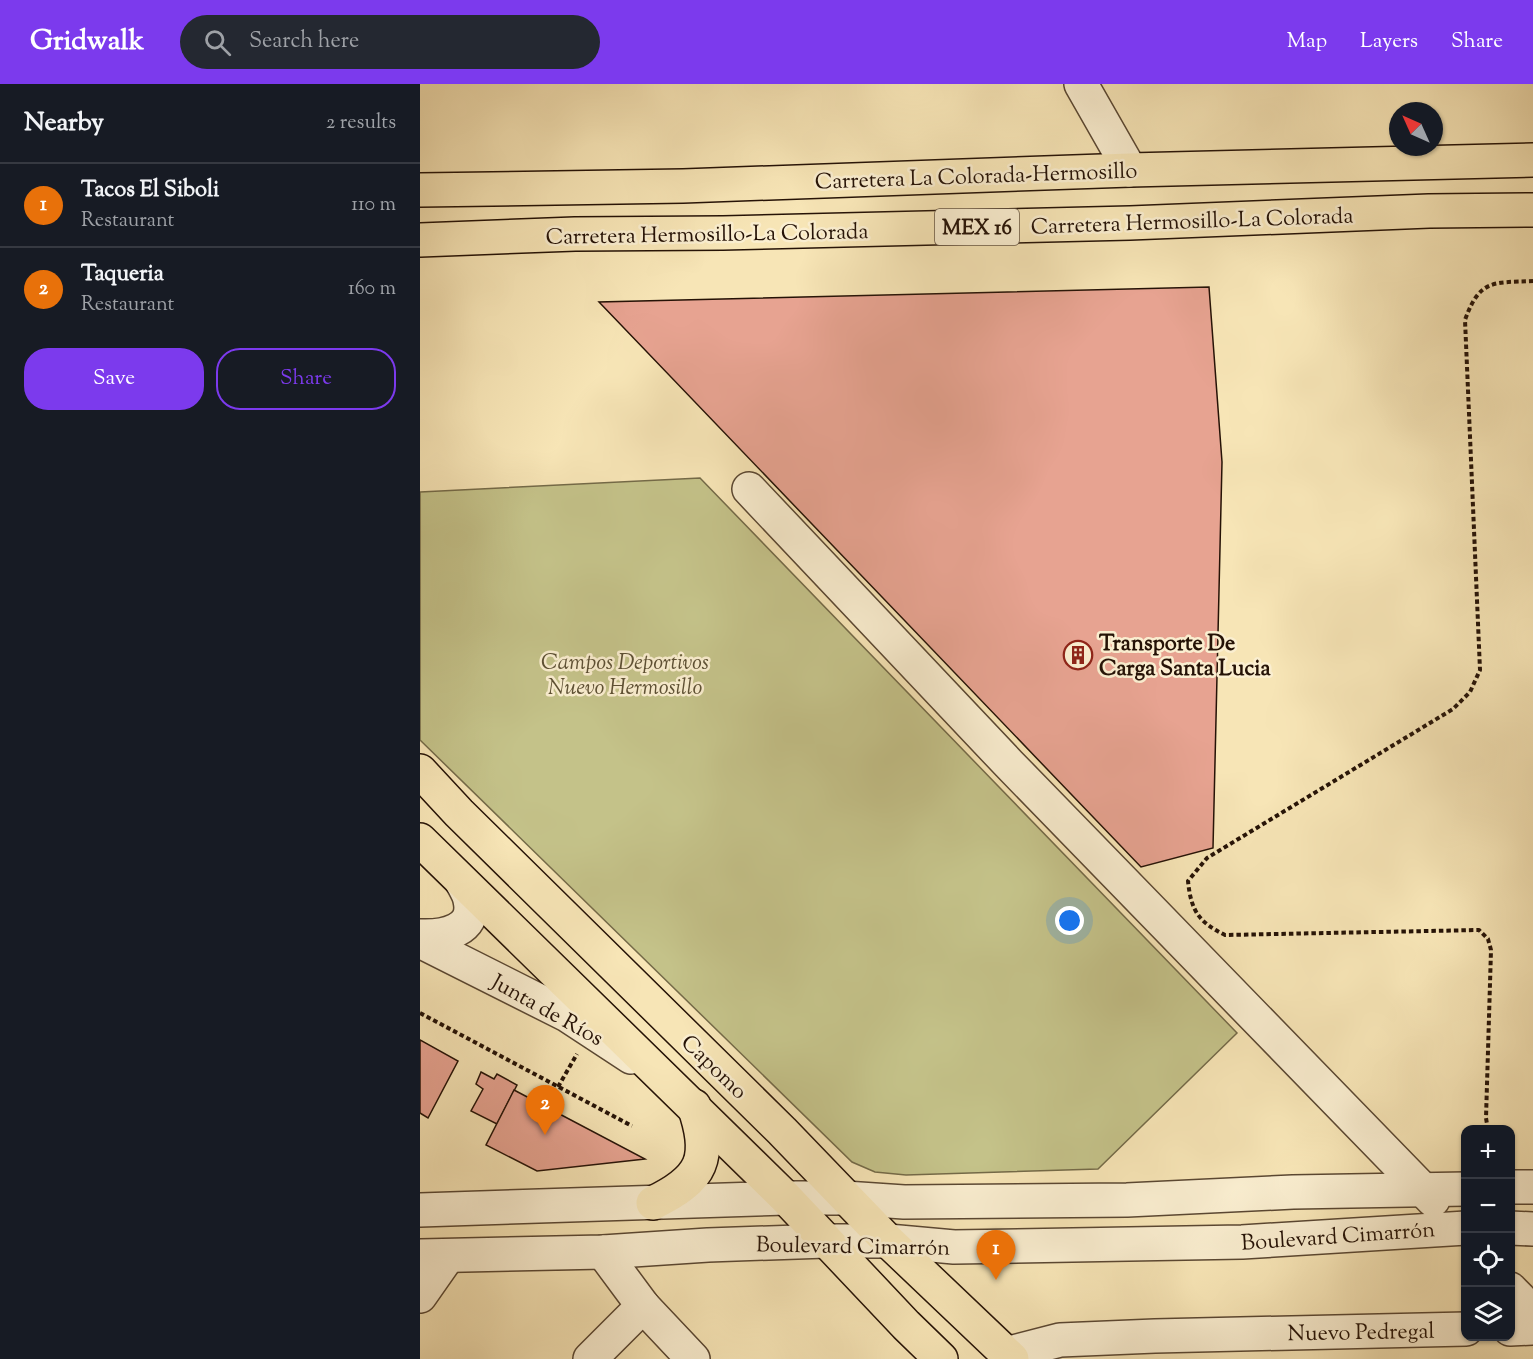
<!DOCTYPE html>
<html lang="en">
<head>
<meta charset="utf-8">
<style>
	:root { --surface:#171b24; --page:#242831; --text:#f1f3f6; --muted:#9ea1a6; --line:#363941; --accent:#7c3aed }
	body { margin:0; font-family:"Sorts Mill Goudy",serif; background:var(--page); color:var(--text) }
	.controls { position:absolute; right:18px; bottom:18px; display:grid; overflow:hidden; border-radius:12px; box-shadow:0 2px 4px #0004 }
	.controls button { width:54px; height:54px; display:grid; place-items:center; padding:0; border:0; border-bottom:2px solid var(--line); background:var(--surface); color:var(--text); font:30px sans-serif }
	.compass { position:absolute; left:969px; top:18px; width:54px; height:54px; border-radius:50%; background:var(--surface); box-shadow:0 2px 4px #0004; rotate:315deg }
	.you { position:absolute; left:650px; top:837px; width:21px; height:21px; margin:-15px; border:4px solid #fff; border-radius:50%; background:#1a73e8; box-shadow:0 0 0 9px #1a73e833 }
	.badge { display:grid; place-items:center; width:39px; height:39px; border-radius:50%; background:var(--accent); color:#fff; font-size:20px; font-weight:700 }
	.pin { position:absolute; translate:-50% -50px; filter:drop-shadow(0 2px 3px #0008) }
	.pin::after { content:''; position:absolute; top:32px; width:21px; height:18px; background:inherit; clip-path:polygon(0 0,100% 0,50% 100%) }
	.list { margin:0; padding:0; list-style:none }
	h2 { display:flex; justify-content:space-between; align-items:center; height:78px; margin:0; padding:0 24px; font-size:26px }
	h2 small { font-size:20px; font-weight:400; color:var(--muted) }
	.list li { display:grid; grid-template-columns:39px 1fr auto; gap:18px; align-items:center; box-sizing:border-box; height:84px; padding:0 24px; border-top:2px solid var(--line) }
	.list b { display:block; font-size:22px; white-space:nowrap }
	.list p { margin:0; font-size:20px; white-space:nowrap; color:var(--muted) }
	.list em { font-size:20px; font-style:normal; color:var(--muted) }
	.actions { display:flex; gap:12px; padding:18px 24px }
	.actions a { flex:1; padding:14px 0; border:2px solid var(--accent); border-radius:24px; text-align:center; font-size:21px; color:var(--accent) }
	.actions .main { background:var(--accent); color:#fff }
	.icon { flex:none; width:33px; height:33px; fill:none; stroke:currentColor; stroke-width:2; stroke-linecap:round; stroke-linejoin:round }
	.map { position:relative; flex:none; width:1113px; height:1275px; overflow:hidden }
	header { display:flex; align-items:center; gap:36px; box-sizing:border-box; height:84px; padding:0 30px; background:var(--accent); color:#fff }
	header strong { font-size:28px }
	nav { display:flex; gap:33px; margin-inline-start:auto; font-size:21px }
	.search { width:420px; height:54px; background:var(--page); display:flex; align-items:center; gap:15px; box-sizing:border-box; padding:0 21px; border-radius:33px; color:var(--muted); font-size:22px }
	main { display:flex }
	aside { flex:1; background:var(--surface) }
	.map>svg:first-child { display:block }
	.green { fill:#c4c289; stroke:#746a48; stroke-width:1.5 }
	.building { fill:#e7a391; stroke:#251206; stroke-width:1.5 }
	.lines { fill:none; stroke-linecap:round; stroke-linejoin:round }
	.minor-casing { stroke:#5a4732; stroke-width:36 }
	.major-casing { stroke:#251206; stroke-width:36 }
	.highway-casing { stroke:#251206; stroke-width:36 }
	.path { stroke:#251206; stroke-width:4; stroke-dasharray:4.5 3; stroke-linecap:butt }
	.minor { stroke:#faeed0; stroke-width:33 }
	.major { stroke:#f7e5b6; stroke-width:33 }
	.highway { stroke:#f7e5b6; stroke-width:33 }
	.labels { text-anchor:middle; stroke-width:5; stroke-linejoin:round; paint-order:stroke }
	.shield { fill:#faeed0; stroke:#655443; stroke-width:1.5 }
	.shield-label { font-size:21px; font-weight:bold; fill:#251206 }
	.street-label { font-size:22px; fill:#251206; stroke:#faeed0 }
	.poi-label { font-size:22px; font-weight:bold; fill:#251206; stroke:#faeed0; text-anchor:start }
	.park-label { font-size:22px; font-style:italic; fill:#5d5034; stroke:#faeed0 }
</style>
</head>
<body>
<header>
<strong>Gridwalk</strong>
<div class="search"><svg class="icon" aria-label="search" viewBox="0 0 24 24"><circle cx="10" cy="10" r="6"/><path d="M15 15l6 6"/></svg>Search here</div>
<nav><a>Map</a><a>Layers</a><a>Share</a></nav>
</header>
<main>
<aside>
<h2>Nearby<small>2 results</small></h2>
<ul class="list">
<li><span class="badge" style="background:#e8710a">1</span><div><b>Tacos El Siboli</b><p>Restaurant</p></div><em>110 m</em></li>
<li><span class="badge" style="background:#e8710a">2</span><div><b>Taqueria</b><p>Restaurant</p></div><em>160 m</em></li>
</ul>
<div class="actions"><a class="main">Save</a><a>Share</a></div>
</aside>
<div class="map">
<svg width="1113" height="1275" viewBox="0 0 1113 1275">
	<rect width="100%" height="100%" fill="#f7e5b6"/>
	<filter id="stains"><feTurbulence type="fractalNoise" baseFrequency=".00333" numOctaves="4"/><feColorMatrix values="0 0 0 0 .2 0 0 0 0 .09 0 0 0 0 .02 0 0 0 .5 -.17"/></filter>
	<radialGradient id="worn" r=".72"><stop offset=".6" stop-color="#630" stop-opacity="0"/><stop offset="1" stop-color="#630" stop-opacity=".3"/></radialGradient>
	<path class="green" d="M 280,394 L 817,949 L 678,1085 L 486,1091 L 455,1088 L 432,1078 L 0,656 L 0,408 Z"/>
	<g class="building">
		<path d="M 789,203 L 802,378 L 793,764 L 721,783 L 179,218 Z"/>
		<path d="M 0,956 L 38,977 L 8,1034 L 0,1029 Z"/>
		<path d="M 61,988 L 74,995 L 77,990 L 97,1001 L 77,1040 L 51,1027 L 63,1005 L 56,1000 Z"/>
		<path d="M 94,1006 L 225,1075 L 117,1087 L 66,1061 Z"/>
	</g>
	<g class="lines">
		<g class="minor-casing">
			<g id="minor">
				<path d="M 661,0 L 710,86"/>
				<path d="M 329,405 L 589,680 L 1013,1116"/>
				<path d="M 0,852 C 23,853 57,847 50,816 C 49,810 45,804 42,798"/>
				<path d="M 0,857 L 147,931 L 211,973"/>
				<path d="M 1090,1103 L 1113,1103"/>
				<path d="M 0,1126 L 366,1114 L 425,1114 L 484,1118 L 707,1116 L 873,1108 L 1046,1105"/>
				<path d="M 1090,1144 L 1113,1145"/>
				<path d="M 183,1168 L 223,1222 L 273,1275"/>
				<path d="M 0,1172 L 183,1168 L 288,1161 L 406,1157 L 468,1157 L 534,1163 L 822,1158 L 1046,1144"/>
				<path d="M 1090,1205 L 1113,1228"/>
				<path d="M 0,1212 L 28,1172"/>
				<path d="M 1090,1245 L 1113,1244"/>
				<path d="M 170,1275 L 223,1222"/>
				<path d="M 586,1275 L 586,1270 L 640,1256 L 735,1252 L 1046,1245"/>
			</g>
		</g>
		<g class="major-casing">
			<g id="major">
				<path d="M 0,687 L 39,729 L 362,1047 L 468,1157 L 592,1275"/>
				<path d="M 0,756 L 366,1114 L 486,1241 L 521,1275"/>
				<path d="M 233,1119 C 283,1095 292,1074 274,1022"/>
			</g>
		</g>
		<g class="highway-casing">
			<g id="highway">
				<path d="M 0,106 L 263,102 L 710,86 L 1113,76"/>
				<path d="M 0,156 L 155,150 L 303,149 L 710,139 L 1009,127 L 1113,126"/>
			</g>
		</g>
		<g class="path">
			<path d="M 0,929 L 212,1042"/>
			<path d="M 138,1003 L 157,970"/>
			<path d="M 1068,1046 L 1066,1034 L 1071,866 L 1068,855 L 1059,846 L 805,851 C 778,838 771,826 768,797 L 787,774 L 1033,625 L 1050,608 L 1060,586 L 1045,236 C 1060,194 1074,199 1113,197"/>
		</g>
		<use href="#minor" class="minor"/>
		<use href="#major" class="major"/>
		<use href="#highway" class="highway"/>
	</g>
	<defs>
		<g id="building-ring" transform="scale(1.5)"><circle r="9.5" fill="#faeed0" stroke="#8f2418" stroke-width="1.5"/><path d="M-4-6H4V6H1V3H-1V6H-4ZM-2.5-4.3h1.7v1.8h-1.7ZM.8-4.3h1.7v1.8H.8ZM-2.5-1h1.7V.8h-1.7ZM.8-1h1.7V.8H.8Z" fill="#8f2418"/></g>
	</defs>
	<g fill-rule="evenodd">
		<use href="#building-ring" x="658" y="571"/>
	</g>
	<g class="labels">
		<rect class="shield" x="515" y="125" width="84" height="36" rx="4.5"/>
		<g class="shield-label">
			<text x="557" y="150">MEX 16</text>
		</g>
		<g class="street-label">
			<text transform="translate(556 91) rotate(-2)" y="8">Carretera La Colorada-Hermosillo</text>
			<text transform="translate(772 136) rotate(-2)" y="8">Carretera Hermosillo-La Colorada</text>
			<text transform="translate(287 149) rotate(-1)" y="8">Carretera Hermosillo-La Colorada</text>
			<text transform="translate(128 925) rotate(29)" y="8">Junta de Ríos</text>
			<text transform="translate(295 982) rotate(44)" y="8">Capomo</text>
			<text transform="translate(918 1151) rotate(-4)" y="8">Boulevard Cimarrón</text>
			<text transform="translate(433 1161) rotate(1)" y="8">Boulevard Cimarrón</text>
			<text transform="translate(941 1247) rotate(-1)" y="8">Nuevo Pedregal</text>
		</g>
		<g class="poi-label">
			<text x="679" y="566">Transporte De<tspan x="679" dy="25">Carga Santa Lucia</tspan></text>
		</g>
		<g class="park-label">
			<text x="205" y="585">Campos Deportivos<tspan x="205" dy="25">Nuevo Hermosillo</tspan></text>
		</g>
	</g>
	<rect width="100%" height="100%" filter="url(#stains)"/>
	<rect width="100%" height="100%" fill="url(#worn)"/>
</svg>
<div class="controls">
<button>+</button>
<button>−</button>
<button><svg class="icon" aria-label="locate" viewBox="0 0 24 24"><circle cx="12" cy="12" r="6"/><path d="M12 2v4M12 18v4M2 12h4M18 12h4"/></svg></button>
<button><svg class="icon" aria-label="layers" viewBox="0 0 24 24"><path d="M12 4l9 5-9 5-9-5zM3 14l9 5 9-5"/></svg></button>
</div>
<svg class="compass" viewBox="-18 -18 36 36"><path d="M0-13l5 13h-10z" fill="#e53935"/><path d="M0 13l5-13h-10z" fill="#9ea1a6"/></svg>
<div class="you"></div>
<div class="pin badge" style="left:576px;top:1196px;background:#e8710a">1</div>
<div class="pin badge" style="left:125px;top:1051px;background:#e8710a">2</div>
</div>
</main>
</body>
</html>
